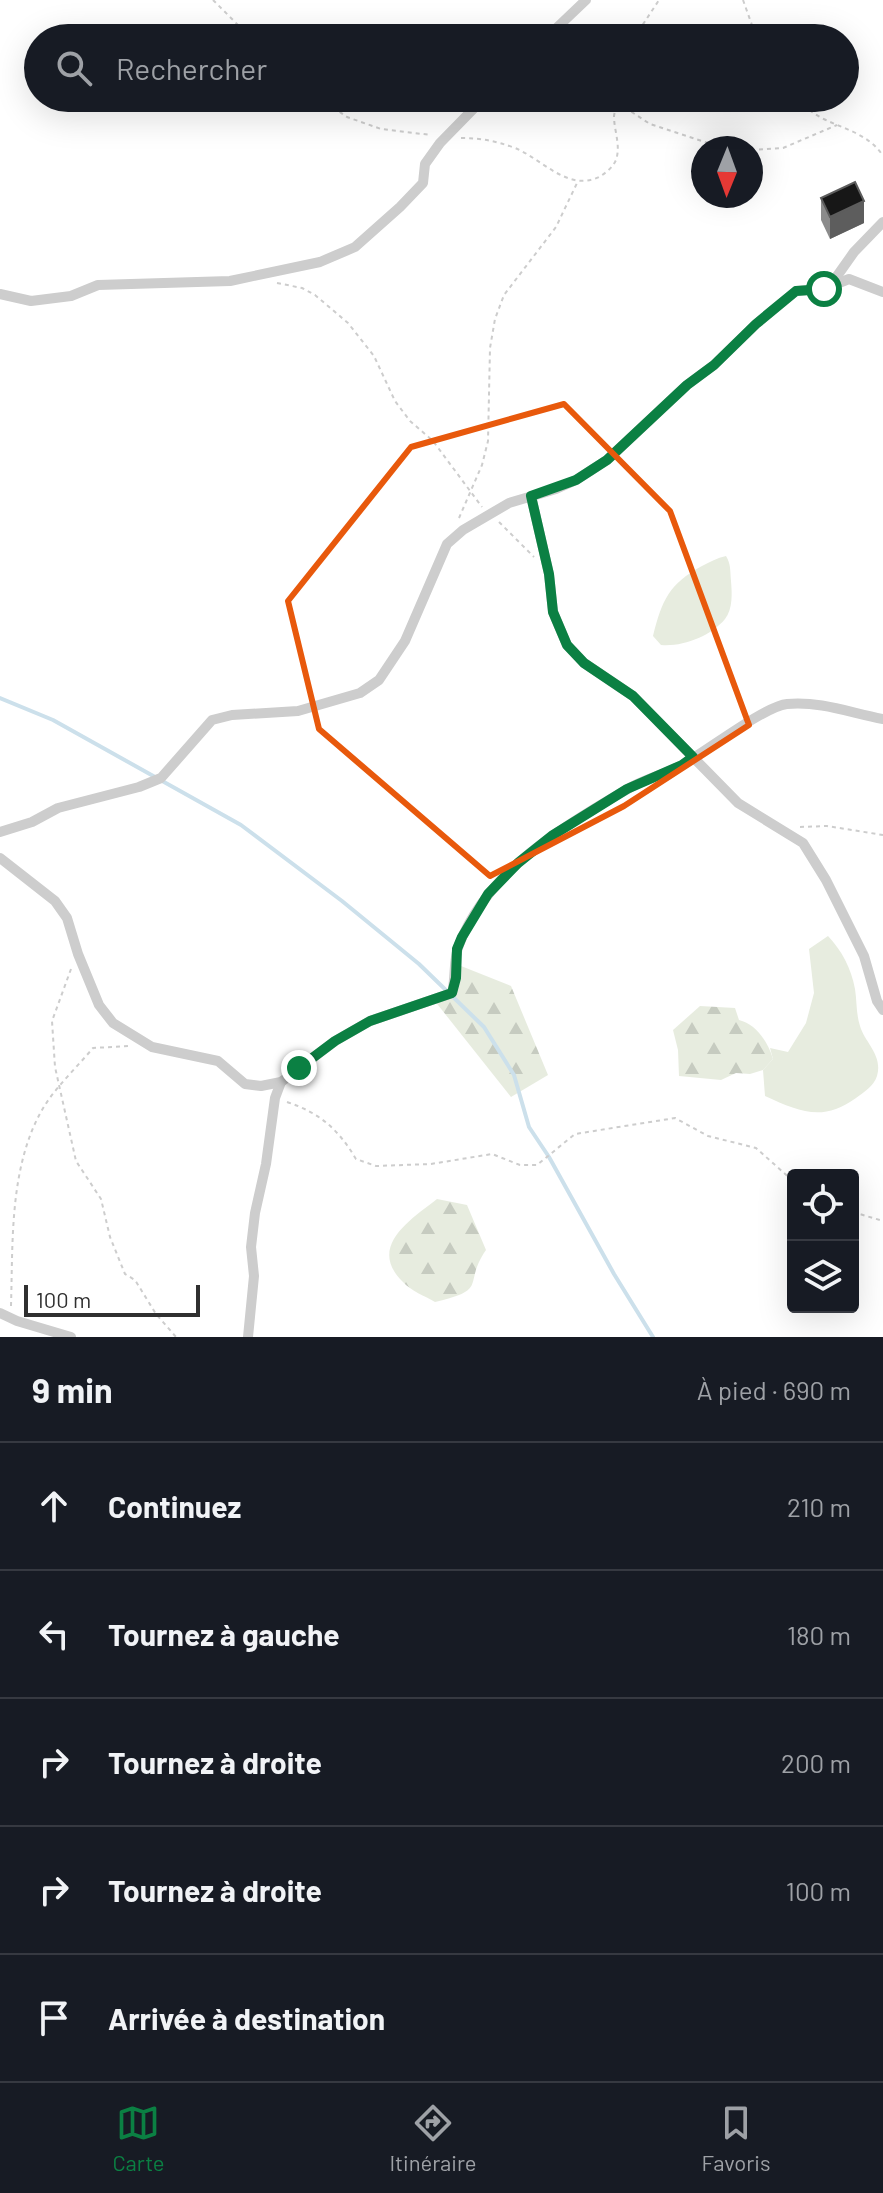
<!DOCTYPE html>
<html lang="fr">
<head>
<meta charset="utf-8">
<style>
	:root { --surface:#171b24; --page:#242831; --text:#f1f3f6; --muted:#9ea1a6; --line:#363941; --accent:#0b8043 }
	body { margin:0; font-family:Barlow,sans-serif; background:var(--page); color:var(--text) }
	.controls { position:absolute; right:24px; bottom:24px; display:grid; overflow:hidden; border-radius:8px; box-shadow:0 8px 32px #0002 }
	.controls button { width:72px; height:72px; display:grid; place-items:center; padding:0; border:0; border-bottom:2px solid var(--line); background:var(--surface); color:var(--text); font:40px sans-serif }
	.compass { position:absolute; left:691px; top:136px; width:72px; height:72px; border-radius:50%; background:var(--surface); box-shadow:0 8px 32px #0002; rotate:181deg }
	.scale { position:absolute; left:24px; bottom:20px; width:176px; box-sizing:border-box; padding-left:8px; border:4px solid #303030; border-top:0; font-size:22px; line-height:28px; white-space:nowrap; color:#303030; -webkit-text-stroke:6px #fff; paint-order:stroke }
	.stop { position:absolute; width:24px; height:24px; margin:-18px; border:6px solid #0b8043; border-radius:50%; background:#fff }
	.stop.end { background:#0b8043; border-color:#fff; box-shadow:0 2px 8px #0008 }
	.list { margin:0; padding:0; list-style:none }
	h2 { display:flex; justify-content:space-between; align-items:center; height:104px; margin:0; padding:0 32px; font-size:34px }
	h2 small { font-size:26px; font-weight:400; color:var(--muted) }
	.list li { display:grid; grid-template-columns:52px 1fr auto; gap:24px; align-items:center; box-sizing:border-box; height:128px; padding:0 32px; border-top:2px solid var(--line) }
	.list b { display:block; font-size:30px; white-space:nowrap }
	.list em { font-size:26px; font-style:normal; color:var(--muted) }
	.icon { flex:none; width:44px; height:44px; fill:none; stroke:currentColor; stroke-width:2; stroke-linecap:round; stroke-linejoin:round }
	.map { position:relative; flex:none; width:883px; height:1337px; overflow:hidden }
	.search { position:absolute; background:var(--surface); box-shadow:0 8px 32px #0002; left:24px; right:24px; top:24px; height:88px; display:flex; align-items:center; gap:20px; box-sizing:border-box; padding:0 28px; border-radius:44px; color:var(--muted); font-size:30px }
	.sheet { height:744px; background:var(--surface) }
	nav { display:flex; justify-content:space-around; align-items:center; box-sizing:border-box; height:112px; border-top:2px solid var(--line); background:var(--surface); font-size:22px; color:var(--muted) }
	nav a { display:grid; justify-items:center; gap:4px }
	nav .on { color:var(--accent) }
	.map>svg:first-child { display:block }
	.green { fill:#e7ecdf }
	.forest { fill:url(#forest-firs) }
	.lines { fill:none; stroke-linecap:round; stroke-linejoin:round }
	.stream { stroke:#cce0eb; stroke-width:4 }
	.path { stroke:#cdcdcd; stroke-width:2; stroke-dasharray:4 4; stroke-linecap:butt }
	.street { stroke:#cdcdcd; stroke-width:10 }
	.wall { fill:#8b8b8b }
	.shaded-wall { fill:#5d5d5d }
	.building { fill:#171717; stroke:#5d5d5d; stroke-width:2 }
	.route { stroke:#0b8043; stroke-width:10 }
	.marked { fill:none; stroke:#e8590c; stroke-width:6; stroke-linejoin:round }
</style>
</head>
<body>
<div class="map">
<svg width="883" height="1337" viewBox="0 0 883 1337">
	<defs>
		<pattern id="forest-firs" width="22" height="20" patternUnits="userSpaceOnUse" patternTransform="scale(2)"><rect width="22" height="20" fill="#e7ecdf"/><path d="M5 1l3.5 6h-7zM16 11l3.5 6h-7z" fill="#c6cbc0"/></pattern>
	</defs>
	<rect width="100%" height="100%" fill="#fff"/>
	<g class="green">
		<path d="M 726,556 C 731,564 730,571 731,581 C 732,593 733,609 725,619 C 711,636 683,647 661,645 L 653,636 C 662,600 669,584 702,566 C 710,562 717,558 726,556 Z"/>
		<path d="M 828,936 C 842,951 851,968 855,989 C 857,1001 856,1014 860,1026 C 865,1043 883,1055 877,1076 C 874,1086 864,1092 856,1098 C 823,1122 800,1112 765,1096 L 763,1070 L 773,1059 L 770,1048 L 788,1052 L 806,1023 L 814,993 L 809,949 Z"/>
	</g>
	<g class="forest">
		<path d="M 456,964 L 511,986 L 548,1075 L 511,1097 L 434,1000 L 452,992 Z"/>
		<path d="M 700,1006 L 735,1008 L 739,1020 C 756,1024 768,1042 773,1059 L 763,1070 L 750,1074 L 736,1073 L 721,1080 L 679,1076 L 678,1050 L 673,1030 Z"/>
		<path d="M 437,1199 L 467,1205 L 486,1250 C 462,1285 490,1289 435,1302 C 425,1296 411,1291 403,1282 C 367,1247 410,1220 437,1199 Z"/>
	</g>
	<g class="lines">
		<path class="stream" d="M 0,698 L 53,720 L 241,825 L 342,901 L 419,964 L 484,1027 L 514,1075 L 529,1127 L 549,1157 L 614,1274 L 653,1337"/>
		<g class="path">
			<path d="M 213,0 L 251,38"/>
			<path d="M 743,0 L 752,25 L 760,38"/>
			<path d="M 634,38 L 659,0"/>
			<path d="M 320,98 L 347,117 L 381,129 L 431,135"/>
			<path d="M 799,98 C 817,128 863,124 883,156"/>
			<path d="M 618,103 L 650,124 L 723,148"/>
			<path d="M 461,138 C 481,138 496,141 515,148 C 542,159 568,192 599,177 C 606,173 613,167 616,160 C 621,145 614,131 614,116 C 615,110 617,104 618,98"/>
			<path d="M 751,150 L 783,148 L 837,125"/>
			<path d="M 277,283 L 302,288 L 315,295 L 348,323 L 374,356 L 395,401 L 410,421 L 433,441 L 482,507"/>
			<path d="M 459,518 L 482,465 L 488,441 L 490,348 L 495,319 L 504,295 L 556,227 L 578,181"/>
			<path d="M 499,522 L 534,557"/>
			<path d="M 800,827 L 827,826 L 883,835"/>
			<path d="M 71,969 L 52,1021 L 55,1067 L 76,1161 L 101,1199 L 110,1237 L 125,1274 L 135,1280 L 156,1314 L 176,1337"/>
			<path d="M 287,1102 C 320,1113 338,1129 356,1159 L 376,1166 L 431,1164 L 492,1154 L 520,1165 L 537,1165 L 575,1134 L 675,1118 L 708,1136 L 756,1148 L 793,1181"/>
			<path d="M 853,1212 L 883,1221"/>
			<path d="M 11,1306 C 13,1240 9,1163 45,1105 C 58,1085 77,1067 93,1048 L 130,1046"/>
		</g>
		<g class="street">
			<path d="M 546,38 L 586,0"/>
			<path d="M 830,286 L 854,252 L 883,222"/>
			<path d="M 0,294 L 31,301 L 71,296 L 98,285 L 230,281 L 320,262 L 355,247 L 400,207 L 423,183 L 425,164 L 440,143 L 484,98"/>
			<path d="M 531,496 L 549,574 L 553,612 L 567,645 L 584,663 L 633,696 L 738,803 L 803,843 L 826,880 L 864,956 L 877,1001 L 883,1010"/>
			<path d="M 0,832 L 32,822 L 58,808 L 139,787 L 161,778 L 212,720 L 232,715 L 298,711 L 360,693 L 379,680 L 405,641 L 447,544 L 463,530 L 509,503 L 556,489 L 576,480 L 607,460 L 687,385 L 714,365 L 756,324 L 796,291 L 824,289 L 849,279 L 883,292"/>
			<path d="M 0,858 L 55,901 L 67,918 L 78,954 L 99,1005 L 113,1023 L 152,1047 L 218,1061 L 245,1084 L 261,1086 L 281,1082 L 335,1041 L 370,1021 L 452,993 C 456,977 453,959 459,945 C 487,872 561,827 626,790 C 643,779 664,775 682,765 C 704,753 765,706 787,704 C 821,701 851,713 883,719"/>
			<path d="M 0,1313 L 17,1321 L 71,1337"/>
			<path d="M 248,1337 L 254,1276 L 251,1247 L 255,1213 L 266,1164 L 275,1098 L 281,1082"/>
		</g>
	</g>
	<path class="wall" d="M 821,198 L 864,223 L 830,239 L 821,220 Z"/>
	<path class="shaded-wall" d="M 864,201 L 864,223 L 830,239 L 830,217 Z"/>
	<path class="building" d="M 855,182 L 864,201 L 830,217 L 821,198 Z"/>
	<g class="lines">
		<path class="route" d="M 299,1068 L 335,1041 L 370,1021 L 452,993 L 456,978 L 457,949 L 462,937 L 488,894 L 518,863 L 553,835 L 627,789 L 682,765 L 693,757 L 633,696 L 584,663 L 567,645 L 553,612 L 549,574 L 531,496 L 576,480 L 607,460 L 687,385 L 714,365 L 756,324 L 796,291 L 824,289"/>
	</g>
	<path class="marked" d="M 564,404 L 670,511 L 749,725 L 624,806 L 490,876 L 319,729 L 288,601 L 411,447 Z"/>
</svg>
<div class="controls">
<button><svg class="icon" aria-label="locate" viewBox="0 0 24 24"><circle cx="12" cy="12" r="6"/><path d="M12 2v4M12 18v4M2 12h4M18 12h4"/></svg></button>
<button><svg class="icon" aria-label="layers" viewBox="0 0 24 24"><path d="M12 4l9 5-9 5-9-5zM3 14l9 5 9-5"/></svg></button>
</div>
<svg class="compass" viewBox="-18 -18 36 36"><path d="M0-13l5 13h-10z" fill="#e53935"/><path d="M0 13l5-13h-10z" fill="#9ea1a6"/></svg>
<div class="scale">100 m</div>
<div class="stop" style="left:824px;top:289px"></div>
<div class="stop end" style="left:299px;top:1068px"></div>
<div class="search"><svg class="icon" aria-label="search" viewBox="0 0 24 24"><circle cx="10" cy="10" r="6"/><path d="M15 15l6 6"/></svg>Rechercher</div>
</div>
<section class="sheet">
<h2>9 min<small>À pied · 690 m</small></h2>
<ul class="list">
<li><svg class="icon" aria-label="ahead" viewBox="0 0 24 24"><path d="M12 20V5M6 11l6-6 6 6"/></svg><div><b>Continuez</b></div><em>210 m</em></li>
<li><svg class="icon" aria-label="left" viewBox="0 0 24 24"><path d="M17 20v-9H6M10 6l-5 5 5 5"/></svg><div><b>Tournez à gauche</b></div><em>180 m</em></li>
<li><svg class="icon" aria-label="right" viewBox="0 0 24 24"><path d="M7 20v-9h11M14 6l5 5-5 5"/></svg><div><b>Tournez à droite</b></div><em>200 m</em></li>
<li><svg class="icon" aria-label="right" viewBox="0 0 24 24"><path d="M7 20v-9h11M14 6l5 5-5 5"/></svg><div><b>Tournez à droite</b></div><em>100 m</em></li>
<li><svg class="icon" aria-label="arrive" viewBox="0 0 24 24"><path d="M6 21V4h12l-3 4 3 4H6"/></svg><div><b>Arrivée à destination</b></div></li>
</ul>
</section>
<nav>
<a class="on"><svg class="icon" aria-label="map" viewBox="0 0 24 24"><path d="M3 6l6-2 6 2 6-2v14l-6 2-6-2-6 2zM9 4v14M15 6v14"/></svg>Carte</a>
<a><svg class="icon" aria-label="directions" viewBox="0 0 24 24"><path d="M12 3l9 9-9 9-9-9zM9 14v-3h6M13 9l2 2-2 2"/></svg>Itinéraire</a>
<a><svg class="icon" aria-label="saved" viewBox="0 0 24 24"><path d="M7 4h10v16l-5-4-5 4z"/></svg>Favoris</a>
</nav>
</body>
</html>
